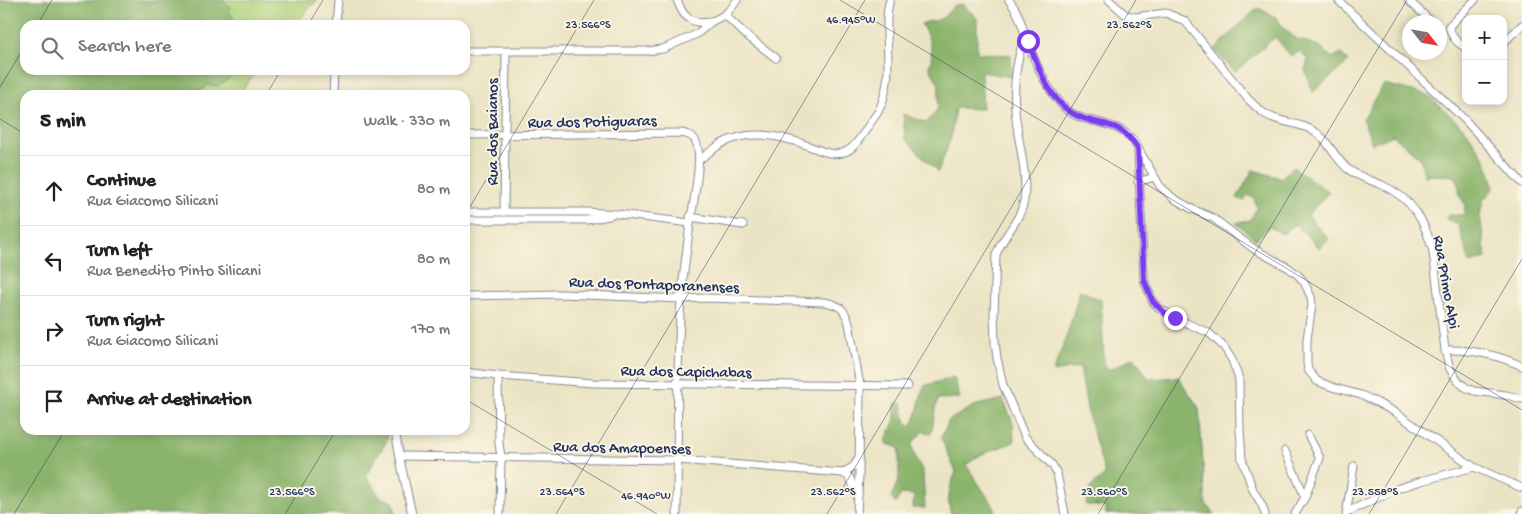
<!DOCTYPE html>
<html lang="en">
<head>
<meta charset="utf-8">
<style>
	:root { --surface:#fff; --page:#f2f2f2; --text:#222; --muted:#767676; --line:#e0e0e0 }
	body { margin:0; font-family:"Gochi Hand",sans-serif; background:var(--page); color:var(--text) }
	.controls { position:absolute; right:15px; top:15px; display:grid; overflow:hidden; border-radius:10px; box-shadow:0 2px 8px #0003 }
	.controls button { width:45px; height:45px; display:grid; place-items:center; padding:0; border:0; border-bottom:1px solid var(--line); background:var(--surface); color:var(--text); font:25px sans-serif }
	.compass { position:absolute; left:1402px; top:15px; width:45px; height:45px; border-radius:50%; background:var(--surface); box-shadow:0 2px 8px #0003; rotate:121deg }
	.stop { position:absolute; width:15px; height:15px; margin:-11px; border:4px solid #7c3aed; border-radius:50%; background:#fff }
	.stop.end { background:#7c3aed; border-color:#fff; box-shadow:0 1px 5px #0008 }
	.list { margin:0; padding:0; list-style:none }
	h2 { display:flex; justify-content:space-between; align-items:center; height:65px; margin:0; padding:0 20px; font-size:21px }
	h2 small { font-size:16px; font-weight:400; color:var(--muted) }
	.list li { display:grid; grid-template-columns:32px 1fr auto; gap:15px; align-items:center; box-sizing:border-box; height:70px; padding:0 20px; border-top:1px solid var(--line) }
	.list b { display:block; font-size:19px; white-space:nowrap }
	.list p { margin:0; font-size:16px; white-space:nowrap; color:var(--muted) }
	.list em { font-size:16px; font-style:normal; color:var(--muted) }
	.icon { flex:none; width:28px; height:28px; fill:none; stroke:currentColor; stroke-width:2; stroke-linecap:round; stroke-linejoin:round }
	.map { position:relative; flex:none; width:1522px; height:514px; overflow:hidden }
	.search { position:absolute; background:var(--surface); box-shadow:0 2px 8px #0003; left:20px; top:20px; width:450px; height:55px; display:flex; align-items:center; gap:12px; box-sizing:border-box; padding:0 18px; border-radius:15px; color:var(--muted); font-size:19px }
	.panel { position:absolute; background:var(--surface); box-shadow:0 2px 8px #0003; left:20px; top:90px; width:450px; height:345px; border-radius:15px }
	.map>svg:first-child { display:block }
	.green { fill:#aed27c; stroke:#64806d }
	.forest { fill:#8ab46c; stroke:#527265 }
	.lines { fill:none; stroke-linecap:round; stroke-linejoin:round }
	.minor-casing { stroke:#838a91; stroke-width:9 }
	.minor { stroke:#fff; stroke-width:7 }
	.route { stroke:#7c3aed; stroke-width:6 }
	.ticks { fill:none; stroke:#1b2f5e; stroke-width:1; stroke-opacity:0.45 }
	.labels { text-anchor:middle; stroke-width:4; stroke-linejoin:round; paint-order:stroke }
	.street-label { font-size:16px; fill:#1b2f5e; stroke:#fcf5e5 }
	.ticks-label { font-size:12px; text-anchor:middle; fill:#1b2f5e; stroke:#fcf5e5; stroke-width:4; stroke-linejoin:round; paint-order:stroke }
</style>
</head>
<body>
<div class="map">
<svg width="1522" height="514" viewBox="0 0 1522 514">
	<rect width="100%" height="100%" fill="#fcf5e5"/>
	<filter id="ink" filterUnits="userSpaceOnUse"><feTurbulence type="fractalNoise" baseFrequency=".02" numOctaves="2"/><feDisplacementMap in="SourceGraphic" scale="10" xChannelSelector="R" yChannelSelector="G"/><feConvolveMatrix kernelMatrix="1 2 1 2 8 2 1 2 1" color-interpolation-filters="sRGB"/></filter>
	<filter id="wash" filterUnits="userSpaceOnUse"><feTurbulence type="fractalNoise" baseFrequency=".0096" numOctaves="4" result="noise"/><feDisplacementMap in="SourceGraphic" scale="20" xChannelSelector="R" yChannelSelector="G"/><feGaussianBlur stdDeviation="1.12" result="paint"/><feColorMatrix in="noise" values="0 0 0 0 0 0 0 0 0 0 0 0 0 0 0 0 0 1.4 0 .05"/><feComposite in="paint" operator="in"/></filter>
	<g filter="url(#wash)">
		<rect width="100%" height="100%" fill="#ebe4c4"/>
		<g class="green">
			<path d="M 222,0 L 317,0 L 294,25 L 234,25 L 226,3 Z"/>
			<path d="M 237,70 L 258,70 L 238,95 L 193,95 L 194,91 L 203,89 L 208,85 L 218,86 L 230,73 L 235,72 Z"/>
		</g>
		<g class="forest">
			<path d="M 0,0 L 222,0 L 230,6 L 229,11 L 235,21 L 234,25 L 25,25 L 25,70 L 237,70 L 235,72 L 230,73 L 229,79 L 218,86 L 208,85 L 203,89 L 194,91 L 193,95 L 25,95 L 25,430 L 387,430 L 388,439 L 366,475 L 380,497 L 393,502 L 396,514 L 0,514 Z"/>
			<path d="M 962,4 L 977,18 L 977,53 L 1011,55 L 1012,77 L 981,72 L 983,109 L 955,108 L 951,138 L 938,172 L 905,139 L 903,114 L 927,123 L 938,108 L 939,84 L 929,67 C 935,52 929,37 921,24 C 927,21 936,22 942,18 C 950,13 950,6 962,4 Z"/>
			<path d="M 1256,9 L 1260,9 L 1277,18 L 1284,29 L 1297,39 L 1320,46 L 1332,58 L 1341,53 L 1348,62 L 1313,92 L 1305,70 L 1308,60 L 1301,51 L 1291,56 L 1275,37 L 1235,72 L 1214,50 Z"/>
			<path d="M 1384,84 L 1428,95 L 1465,129 L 1485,159 L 1492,178 L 1494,188 L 1483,200 L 1480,215 L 1486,258 L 1470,263 L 1458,224 L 1447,220 L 1447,215 L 1464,215 L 1465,204 L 1459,195 L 1459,185 L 1455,176 L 1437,175 L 1424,176 L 1421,159 L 1393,135 L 1372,144 L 1363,119 Z"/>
			<path d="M 1293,167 L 1329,192 L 1308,215 L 1329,239 L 1319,248 L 1295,224 L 1283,234 L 1269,227 L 1256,240 L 1236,223 L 1250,220 L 1257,208 L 1254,198 L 1247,195 L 1244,201 L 1237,198 L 1253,170 L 1281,178 Z"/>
			<path d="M 1080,290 L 1101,300 L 1104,364 L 1109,370 L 1134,357 L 1149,379 L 1178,377 L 1199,408 L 1206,504 L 1215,514 L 1106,514 L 1105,507 L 1086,505 C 1088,486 1092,486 1105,475 L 1088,414 L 1080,367 L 1053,372 L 1068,332 Z"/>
			<path d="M 954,377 L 960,398 L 938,399 C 934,409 934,423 931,434 L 923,431 L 912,444 L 913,452 L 923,472 L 925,508 L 913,508 L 914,495 L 901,494 L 895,504 L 891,497 L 899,479 L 899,448 L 885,443 L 895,419 L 895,403 L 902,403 L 906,424 L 912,425 C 919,413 919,399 924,386 Z"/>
			<path d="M 1003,399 L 1013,423 L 1014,442 L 980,455 L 966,465 L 996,510 L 987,514 L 951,514 C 946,500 950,485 956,472 L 941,438 L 949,420 L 974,406 Z"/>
		</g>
	</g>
	<g filter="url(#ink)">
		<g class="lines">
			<g class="minor-casing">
				<g id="minor">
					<path d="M 677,0 C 679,5 681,10 684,14 C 701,33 728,17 737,0"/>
					<path d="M 1009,0 C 1019,13 1020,20 1025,34 C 1034,60 1045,88 1065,108 C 1084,126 1114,118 1133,140 L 1160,186 L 1173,198 L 1192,209 L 1213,218 L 1254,249 L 1289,268 L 1298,275 L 1304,282 L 1311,297 L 1312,305 L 1307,339 L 1307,363 L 1308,370 L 1317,381 L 1332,387 L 1361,395 L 1376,402 L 1396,413 L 1474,467 L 1522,488"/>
					<path d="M 1109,0 L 1126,15 L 1135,17 L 1166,13 L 1185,21 L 1248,99 C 1253,104 1259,110 1265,114 C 1279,123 1298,122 1312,130 C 1328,138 1334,158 1348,169 C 1358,177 1371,180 1382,185 C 1413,199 1425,221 1433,252 L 1445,350 L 1450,369 L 1457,380 L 1465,387 L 1474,391 L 1506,395 L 1522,399"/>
					<path d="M 1338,0 L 1465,120 L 1522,183"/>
					<path d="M 1408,0 L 1432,22"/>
					<path d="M 725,15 L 746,35 L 776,58"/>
					<path d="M 336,25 L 338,0"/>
					<path d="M 1025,34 C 1017,60 1013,81 1015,109 C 1017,140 1028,170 1024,201 C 1020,222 1003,235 996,255 L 994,314 L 995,342 L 997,358 L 1003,385 L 1025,437 L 1053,466 L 1057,474 L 1065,514"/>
					<path d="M 1503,43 L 1522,25"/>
					<path d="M 1466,48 C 1456,42 1452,38 1449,26 L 1475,0"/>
					<path d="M 465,51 L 647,51 L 663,49 L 697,34 L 712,21"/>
					<path d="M 333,95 L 334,70"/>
					<path d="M 465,135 L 681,133 C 687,134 693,135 696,142 C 704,157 691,213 689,232 C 686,255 683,278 681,300 C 676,372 678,443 677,514"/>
					<path d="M 1138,152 L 1144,280 L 1153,302 L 1159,308 L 1175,318 L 1209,333 L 1224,347 L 1232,360 L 1239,379 L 1240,430 L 1242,459 L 1253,490 L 1262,505 L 1265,514"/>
					<path d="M 699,160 C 706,155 713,149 721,144 C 748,129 781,135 809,146 C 820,150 832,157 845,152 C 854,149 860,138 865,131 C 869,124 874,118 878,112 C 891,87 888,60 887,34 C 887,23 886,10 890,0"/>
					<path d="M 1138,182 L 1154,177"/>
					<path d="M 465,212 L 587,212 L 618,214 L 690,223"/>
					<path d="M 504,212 L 506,52"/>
					<path d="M 690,217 L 743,225"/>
					<path d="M 465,220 L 587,220 L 609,216"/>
					<path d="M 465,296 L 561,294 L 681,299 L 707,298 L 824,302 C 840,305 844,308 849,323 L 860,386 L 859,476 L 857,514"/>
					<path d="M 1445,350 C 1472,349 1498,355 1522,366"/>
					<path d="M 465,372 L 498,376 L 593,383 L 908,386"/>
					<path d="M 498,376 L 499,444 L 501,456 L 500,514"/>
					<path d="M 395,430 L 402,469 L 412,514"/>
					<path d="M 1285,451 L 1305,497"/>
					<path d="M 400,456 L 678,460 L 843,473"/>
					<path d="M 858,494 L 849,477 L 843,473 L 854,466 L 859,458"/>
					<path d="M 1347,512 L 1399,488 L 1421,481 L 1474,467"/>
					<path d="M 1295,514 L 1305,497 L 1320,458 L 1308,435"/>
					<path d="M 1346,514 L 1354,466"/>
					<path d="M 1521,514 L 1522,511"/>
				</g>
			</g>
			<use href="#minor" class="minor"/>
		</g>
	</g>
	<g class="lines" filter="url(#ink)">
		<path class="route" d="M 1028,41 C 1038,66 1048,98 1072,113 C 1098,129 1118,116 1138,149 L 1144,280 L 1153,302 L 1165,313 L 1175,318"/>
	</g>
	<path class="ticks" d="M 840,0 L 1522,410M 37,25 L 52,0M 308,25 L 323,0M 0,87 L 25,46M 266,95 L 281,70M 0,119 L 25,134M 465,215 L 594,0M 465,399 L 657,514M 14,514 L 65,430M 285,514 L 336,430M 556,514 L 865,0M 827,514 L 1136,0M 1098,514 L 1407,0M 1369,514 L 1522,259"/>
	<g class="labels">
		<g class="street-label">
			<text transform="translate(592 120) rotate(-1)" y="6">Rua dos Potiguaras</text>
			<text transform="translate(491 132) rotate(-90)" y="6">Rua dos Baianos</text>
			<text transform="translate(1448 282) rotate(80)" y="6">Rua Primo Alpi</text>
			<text transform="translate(654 283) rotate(2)" y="6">Rua dos Pontaporanenses</text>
			<text transform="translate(686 370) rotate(1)" y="6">Rua dos Capichabas</text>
			<text transform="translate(622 446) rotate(1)" y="6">Rua dos Amapoenses</text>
		</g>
	</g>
	<g class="ticks-label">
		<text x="851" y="23">46.945°W</text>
		<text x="588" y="28">23.566°S</text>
		<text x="1129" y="28">23.562°S</text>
		<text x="292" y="495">23.566°S</text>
		<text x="562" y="495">23.564°S</text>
		<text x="833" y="495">23.562°S</text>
		<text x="1104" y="495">23.560°S</text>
		<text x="1375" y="495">23.558°S</text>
		<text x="646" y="499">46.940°W</text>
	</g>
</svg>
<div class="controls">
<button>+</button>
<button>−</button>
</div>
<svg class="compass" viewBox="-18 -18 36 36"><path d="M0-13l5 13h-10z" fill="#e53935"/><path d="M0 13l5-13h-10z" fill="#767676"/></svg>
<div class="stop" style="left:1028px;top:41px"></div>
<div class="stop end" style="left:1175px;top:318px"></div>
<div class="search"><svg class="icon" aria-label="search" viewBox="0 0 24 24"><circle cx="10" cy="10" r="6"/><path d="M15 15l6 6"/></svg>Search here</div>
<section class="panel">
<h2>5 min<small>Walk · 330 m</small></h2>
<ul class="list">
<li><svg class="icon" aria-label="ahead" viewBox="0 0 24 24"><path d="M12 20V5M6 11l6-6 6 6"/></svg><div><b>Continue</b><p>Rua Giacomo Silicani</p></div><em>80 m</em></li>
<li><svg class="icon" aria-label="left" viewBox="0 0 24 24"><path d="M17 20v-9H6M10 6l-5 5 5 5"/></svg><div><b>Turn left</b><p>Rua Benedito Pinto Silicani</p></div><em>80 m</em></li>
<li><svg class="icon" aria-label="right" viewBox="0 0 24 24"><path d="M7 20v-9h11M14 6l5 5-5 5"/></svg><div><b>Turn right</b><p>Rua Giacomo Silicani</p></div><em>170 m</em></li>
<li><svg class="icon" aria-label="arrive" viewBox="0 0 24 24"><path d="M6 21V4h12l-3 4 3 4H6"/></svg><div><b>Arrive at destination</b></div></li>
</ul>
</section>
</div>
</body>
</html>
